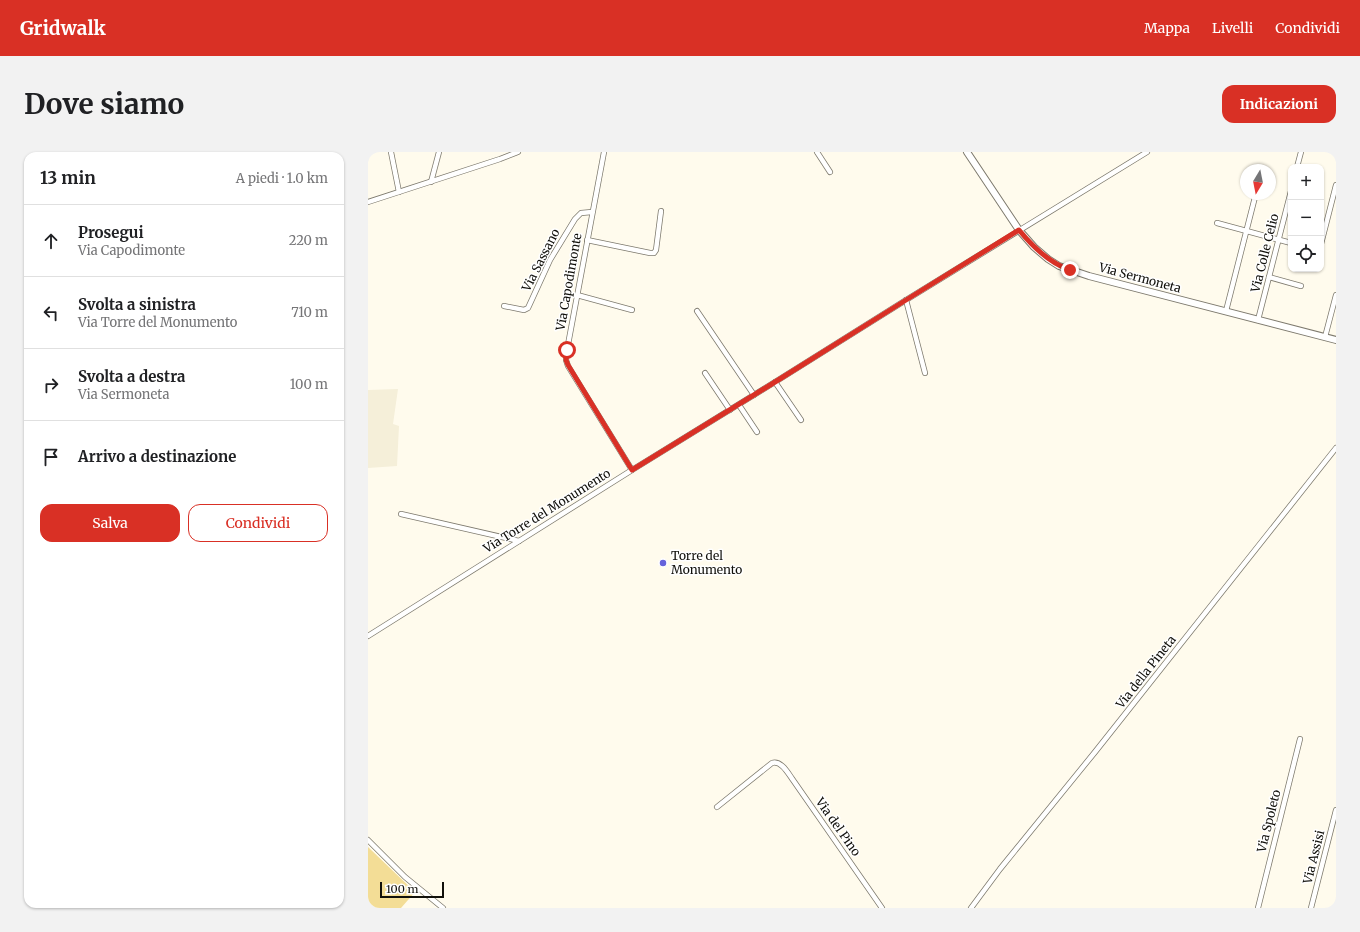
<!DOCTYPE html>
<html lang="it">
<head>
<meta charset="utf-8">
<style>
	:root { --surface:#fff; --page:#f2f2f2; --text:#202124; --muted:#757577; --line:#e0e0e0; --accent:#d93025 }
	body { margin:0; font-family:Merriweather,serif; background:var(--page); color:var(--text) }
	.controls { position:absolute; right:12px; top:12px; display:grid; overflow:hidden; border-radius:8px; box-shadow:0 1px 3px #0004 }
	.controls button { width:36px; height:36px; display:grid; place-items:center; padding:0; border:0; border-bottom:1px solid var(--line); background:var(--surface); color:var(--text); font:20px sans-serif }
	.compass { position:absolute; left:872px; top:12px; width:36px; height:36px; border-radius:50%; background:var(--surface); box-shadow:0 1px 3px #0004; rotate:190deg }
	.scale { position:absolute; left:12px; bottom:10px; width:64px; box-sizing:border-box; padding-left:4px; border:2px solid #11100b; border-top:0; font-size:11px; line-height:14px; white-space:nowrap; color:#11100b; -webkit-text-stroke:3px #fff; paint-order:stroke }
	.stop { position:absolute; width:12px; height:12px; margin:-9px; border:3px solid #d93025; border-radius:50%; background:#fff }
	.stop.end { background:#d93025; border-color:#fff; box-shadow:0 1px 4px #0008 }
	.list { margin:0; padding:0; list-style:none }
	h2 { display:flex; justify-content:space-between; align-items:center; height:52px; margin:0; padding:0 16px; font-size:17px }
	h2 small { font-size:13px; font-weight:400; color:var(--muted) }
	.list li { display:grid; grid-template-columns:26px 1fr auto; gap:12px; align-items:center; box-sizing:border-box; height:72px; padding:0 16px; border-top:1px solid var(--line) }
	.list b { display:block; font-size:15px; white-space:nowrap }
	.list p { margin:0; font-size:13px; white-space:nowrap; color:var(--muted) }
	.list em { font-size:13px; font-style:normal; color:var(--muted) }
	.actions { display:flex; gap:8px; padding:12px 16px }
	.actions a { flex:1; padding:9px 0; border:1px solid var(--accent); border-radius:12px; text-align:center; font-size:14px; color:var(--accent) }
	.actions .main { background:var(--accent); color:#fff }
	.icon { flex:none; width:22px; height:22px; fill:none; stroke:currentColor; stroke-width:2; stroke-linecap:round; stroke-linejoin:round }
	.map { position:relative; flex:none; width:968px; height:756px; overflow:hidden; border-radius:12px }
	header { display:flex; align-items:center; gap:24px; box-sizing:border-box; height:56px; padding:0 20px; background:var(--accent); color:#fff }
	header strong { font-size:19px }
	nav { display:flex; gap:22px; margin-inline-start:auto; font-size:14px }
	.intro { display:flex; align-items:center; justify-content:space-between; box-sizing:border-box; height:96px; padding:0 24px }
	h1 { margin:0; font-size:28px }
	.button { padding:10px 18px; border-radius:12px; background:var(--accent); color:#fff; font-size:14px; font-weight:700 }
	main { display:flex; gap:24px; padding:0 24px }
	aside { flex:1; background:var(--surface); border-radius:12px; box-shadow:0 1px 3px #0004 }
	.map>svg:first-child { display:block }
	.built { fill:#f5efd9 }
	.green { fill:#f3dd96 }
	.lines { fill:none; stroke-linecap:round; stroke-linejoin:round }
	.street-casing { stroke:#7e7a6e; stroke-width:6 }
	.secondary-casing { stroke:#7e7a6e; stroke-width:8 }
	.street { stroke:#fff; stroke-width:4.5 }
	.secondary { stroke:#fff; stroke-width:6 }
	.route { stroke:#d93025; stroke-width:5 }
	.poi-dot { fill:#6562db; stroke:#fff; stroke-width:1.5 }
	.labels { text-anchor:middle; stroke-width:3; stroke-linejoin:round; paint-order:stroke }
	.street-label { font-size:12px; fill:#11100b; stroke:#fff }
	.poi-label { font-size:12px; fill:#11100b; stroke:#fff; text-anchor:start }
</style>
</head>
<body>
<header>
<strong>Gridwalk</strong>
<nav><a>Mappa</a><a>Livelli</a><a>Condividi</a></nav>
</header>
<div class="intro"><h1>Dove siamo</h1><a class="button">Indicazioni</a></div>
<main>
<aside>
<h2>13 min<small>A piedi · 1.0 km</small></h2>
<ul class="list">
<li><svg class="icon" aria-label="ahead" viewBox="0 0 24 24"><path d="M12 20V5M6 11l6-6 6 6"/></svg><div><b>Prosegui</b><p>Via Capodimonte</p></div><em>220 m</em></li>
<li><svg class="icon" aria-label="left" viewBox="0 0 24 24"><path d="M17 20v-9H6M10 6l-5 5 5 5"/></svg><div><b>Svolta a sinistra</b><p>Via Torre del Monumento</p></div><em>710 m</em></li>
<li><svg class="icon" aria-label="right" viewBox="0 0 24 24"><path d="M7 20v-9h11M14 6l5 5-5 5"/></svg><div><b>Svolta a destra</b><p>Via Sermoneta</p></div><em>100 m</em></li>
<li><svg class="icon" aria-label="arrive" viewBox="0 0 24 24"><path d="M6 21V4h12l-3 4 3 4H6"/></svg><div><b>Arrivo a destinazione</b></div></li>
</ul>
<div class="actions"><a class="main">Salva</a><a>Condividi</a></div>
</aside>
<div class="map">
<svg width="968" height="756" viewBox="0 0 968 756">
	<rect width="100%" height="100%" fill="#fffbed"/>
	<path class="built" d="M 30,237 L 25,272 L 31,274 L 29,314 L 0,316 L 0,238 Z"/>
	<path class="green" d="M 0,695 L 47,740 L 33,756 L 0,756 Z"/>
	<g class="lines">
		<g class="street-casing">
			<g id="street">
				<path d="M 23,0 L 31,40"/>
				<path d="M 236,0 L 199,198 L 198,208 L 200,214 L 264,318"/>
				<path d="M 449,0 L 462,20"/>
				<path d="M 929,15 L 933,0"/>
				<path d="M 63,30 L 71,0"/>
				<path d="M 0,50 L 132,7 L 150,0"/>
				<path d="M 849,71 L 923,91"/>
				<path d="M 219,88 L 282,101 L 286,101 L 288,98 L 293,59"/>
				<path d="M 953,92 L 968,33"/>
				<path d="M 901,125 L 933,134"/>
				<path d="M 209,143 L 264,158"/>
				<path d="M 538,148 L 557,221"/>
				<path d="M 136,154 L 156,158 L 160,156 L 182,108 L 207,67 L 213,61 L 224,60"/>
				<path d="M 329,159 L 386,243"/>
				<path d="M 858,159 L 887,45"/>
				<path d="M 890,168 L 923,39"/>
				<path d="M 957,185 L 968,143"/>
				<path d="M 337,221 L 362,258"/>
				<path d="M 407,230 L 433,268"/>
				<path d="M 371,253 L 389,280"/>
				<path d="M 33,362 L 151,389"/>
				<path d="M 0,484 L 264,318 L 407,230 L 538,148 L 779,0"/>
				<path d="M 349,655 L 404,611 C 413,608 420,621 425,628 L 514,756"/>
				<path d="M 0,688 L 37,725 L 75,756"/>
				<path d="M 603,756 L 632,717 L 727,600 L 968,296"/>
				<path d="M 890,756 L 932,587"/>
				<path d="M 943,756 L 968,658"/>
			</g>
		</g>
		<g class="secondary-casing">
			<path id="secondary" d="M 599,0 L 651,78 L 666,95 L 680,107 L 691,114 L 721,124 L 968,188"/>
		</g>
		<use href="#street" class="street"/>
		<use href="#secondary" class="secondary"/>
	</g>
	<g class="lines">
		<path class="route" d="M 199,198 L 198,208 L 200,213 L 264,318 L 407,230 L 538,148 L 651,78 C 665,95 681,111 702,118"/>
	</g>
	<circle class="poi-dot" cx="295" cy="411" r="4"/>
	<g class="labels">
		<g class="street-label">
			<text transform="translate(897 101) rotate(-76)" y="4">Via Colle Celio</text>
			<text transform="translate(173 108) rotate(-63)" y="4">Via Sassano</text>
			<text transform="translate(772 126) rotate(15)" y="4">Via Sermoneta</text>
			<text transform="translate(201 130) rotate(-80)" y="4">Via Capodimonte</text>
			<text transform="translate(179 359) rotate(-32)" y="4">Via Torre del Monumento</text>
			<text transform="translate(778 520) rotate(-52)" y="4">Via della Pineta</text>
			<text transform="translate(901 669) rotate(-76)" y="4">Via Spoleto</text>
			<text transform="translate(470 675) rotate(55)" y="4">Via del Pino</text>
			<text transform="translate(946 705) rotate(-76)" y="4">Via Assisi</text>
		</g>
		<g class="poi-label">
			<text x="303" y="408">Torre del<tspan x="303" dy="14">Monumento</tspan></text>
		</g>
	</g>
</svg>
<div class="controls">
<button>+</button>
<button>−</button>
<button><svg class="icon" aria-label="locate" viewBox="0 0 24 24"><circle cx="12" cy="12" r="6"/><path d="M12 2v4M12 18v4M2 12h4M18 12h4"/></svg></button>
</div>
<svg class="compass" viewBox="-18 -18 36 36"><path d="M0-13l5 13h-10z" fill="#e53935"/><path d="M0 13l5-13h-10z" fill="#757577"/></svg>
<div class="scale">100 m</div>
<div class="stop" style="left:199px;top:198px"></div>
<div class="stop end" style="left:702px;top:118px"></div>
</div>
</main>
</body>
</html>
